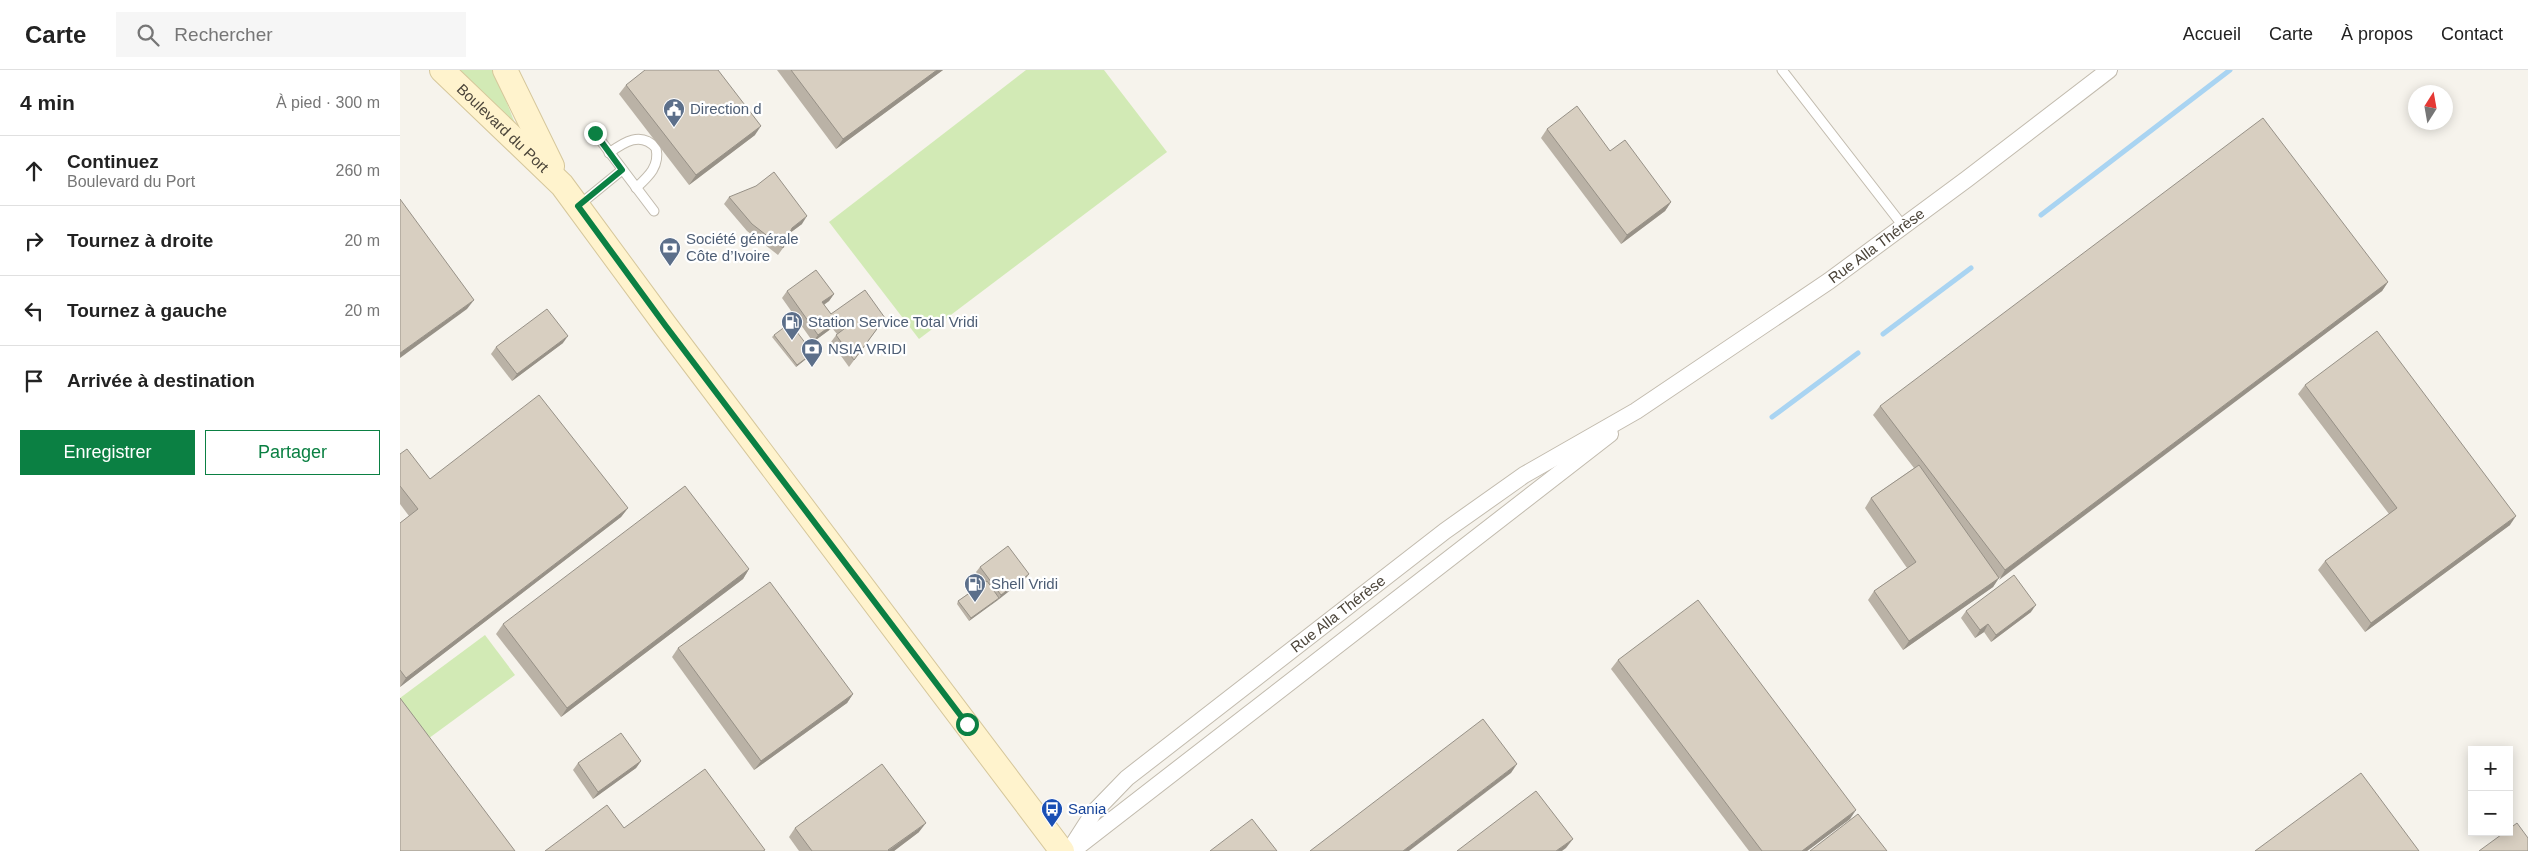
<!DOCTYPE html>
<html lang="fr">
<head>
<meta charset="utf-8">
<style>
	:root { --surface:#fff; --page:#f6f6f6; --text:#222; --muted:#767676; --line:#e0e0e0; --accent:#0b8043 }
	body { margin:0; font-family:Arial,sans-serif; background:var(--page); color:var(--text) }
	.controls { position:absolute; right:15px; bottom:15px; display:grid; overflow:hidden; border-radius:0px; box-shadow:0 2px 12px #0003 }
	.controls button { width:45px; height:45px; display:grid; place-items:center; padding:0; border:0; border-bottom:1px solid var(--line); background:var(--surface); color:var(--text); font:25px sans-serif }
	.compass { position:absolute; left:2008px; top:15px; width:45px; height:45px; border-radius:50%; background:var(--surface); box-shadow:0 2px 12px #0003; rotate:11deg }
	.stop { position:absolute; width:15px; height:15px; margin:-11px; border:4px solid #0b8043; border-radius:50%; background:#fff }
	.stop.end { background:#0b8043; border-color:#fff; box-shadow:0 1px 5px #0008 }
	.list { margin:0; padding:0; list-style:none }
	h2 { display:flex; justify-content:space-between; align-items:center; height:65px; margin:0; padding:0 20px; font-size:21px }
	h2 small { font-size:16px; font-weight:400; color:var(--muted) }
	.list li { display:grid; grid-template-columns:32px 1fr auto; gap:15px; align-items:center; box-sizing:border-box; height:70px; padding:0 20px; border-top:1px solid var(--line) }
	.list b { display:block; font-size:19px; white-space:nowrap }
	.list p { margin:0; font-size:16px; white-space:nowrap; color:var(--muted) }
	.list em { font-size:16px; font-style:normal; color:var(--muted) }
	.actions { display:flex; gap:10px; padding:15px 20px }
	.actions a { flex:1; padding:11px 0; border:1px solid var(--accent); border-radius:0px; text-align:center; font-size:18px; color:var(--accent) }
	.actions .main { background:var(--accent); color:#fff }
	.icon { flex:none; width:28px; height:28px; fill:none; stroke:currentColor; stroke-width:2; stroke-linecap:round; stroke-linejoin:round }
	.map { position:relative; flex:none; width:2128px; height:781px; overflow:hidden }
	header { display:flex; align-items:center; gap:30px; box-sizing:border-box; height:70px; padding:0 25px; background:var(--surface); border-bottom:1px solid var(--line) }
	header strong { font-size:24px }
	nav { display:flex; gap:28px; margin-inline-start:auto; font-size:18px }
	.search { width:350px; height:45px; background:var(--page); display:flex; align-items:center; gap:12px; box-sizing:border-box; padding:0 18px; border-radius:0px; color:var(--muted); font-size:19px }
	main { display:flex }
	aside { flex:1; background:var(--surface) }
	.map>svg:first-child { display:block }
	.green { fill:#d2eab5 }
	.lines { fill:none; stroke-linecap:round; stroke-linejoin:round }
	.stream { stroke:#a9d4f2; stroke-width:5 }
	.service-casing { stroke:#c2bbae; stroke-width:11 }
	.minor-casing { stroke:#c2bbae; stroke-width:18 }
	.secondary-casing { stroke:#d6c79b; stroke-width:26 }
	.service { stroke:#fff; stroke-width:9 }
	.minor { stroke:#fff; stroke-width:16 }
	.secondary { stroke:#fff3cd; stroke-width:24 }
	.wall { fill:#bab2a6 }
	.shaded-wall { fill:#979187 }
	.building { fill:#d8cfc1; stroke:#979187 }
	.route { stroke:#0b8043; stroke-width:6 }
	.labels { text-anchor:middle; stroke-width:4.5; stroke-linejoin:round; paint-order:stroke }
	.service-label { font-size:15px; fill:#4e5e75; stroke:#fff; text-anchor:start }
	.street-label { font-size:15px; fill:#4b4439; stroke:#fff }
	.transit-label { font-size:15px; fill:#164399; stroke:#fff; text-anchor:start }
</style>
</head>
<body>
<header>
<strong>Carte</strong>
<div class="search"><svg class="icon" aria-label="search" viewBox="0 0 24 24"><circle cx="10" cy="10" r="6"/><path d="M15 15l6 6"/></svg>Rechercher</div>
<nav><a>Accueil</a><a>Carte</a><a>À propos</a><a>Contact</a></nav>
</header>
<main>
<aside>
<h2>4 min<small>À pied · 300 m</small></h2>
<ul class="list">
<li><svg class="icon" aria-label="ahead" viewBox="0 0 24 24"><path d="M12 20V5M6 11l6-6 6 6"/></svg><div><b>Continuez</b><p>Boulevard du Port</p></div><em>260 m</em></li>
<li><svg class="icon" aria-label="right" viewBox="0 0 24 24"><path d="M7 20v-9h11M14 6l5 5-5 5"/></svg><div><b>Tournez à droite</b></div><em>20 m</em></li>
<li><svg class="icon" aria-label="left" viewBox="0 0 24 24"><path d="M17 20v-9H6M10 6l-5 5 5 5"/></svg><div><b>Tournez à gauche</b></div><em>20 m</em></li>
<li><svg class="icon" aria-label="arrive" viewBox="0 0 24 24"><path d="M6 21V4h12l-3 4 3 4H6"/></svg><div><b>Arrivée à destination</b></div></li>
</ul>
<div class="actions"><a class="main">Enregistrer</a><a>Partager</a></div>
</aside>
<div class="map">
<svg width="2128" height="781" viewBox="0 0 2128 781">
	<rect width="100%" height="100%" fill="#f6f3ec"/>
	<g class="green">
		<path d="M 55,0 L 94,0 L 116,56 Z"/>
		<path d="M 626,0 L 704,0 L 767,82 L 519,269 L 429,152 Z"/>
		<path d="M 85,565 L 115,605 L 21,674 L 0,628 Z"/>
	</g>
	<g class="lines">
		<g class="stream">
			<path d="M 1641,145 L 1830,0"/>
			<path d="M 1483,264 L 1571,198"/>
			<path d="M 1372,347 L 1458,283"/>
		</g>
		<g class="service-casing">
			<g id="service">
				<path d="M 1382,0 L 1503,156"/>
				<path d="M 195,63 L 254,141"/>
				<path d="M 209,83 C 224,72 241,61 256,78 C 260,96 249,106 236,118"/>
				<path d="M 178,136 L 222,100"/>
			</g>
		</g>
		<g class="minor-casing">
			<g id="minor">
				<path d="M 676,778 L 1210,364"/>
				<path id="s1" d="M 669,781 L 694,742 L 727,708 L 1045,461 L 1124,405 L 1236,341 L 1429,211 L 1567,109 L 1709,0"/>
			</g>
		</g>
		<g class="secondary-casing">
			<g id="secondary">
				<path id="s2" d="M 42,0 L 162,115 L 265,255 L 662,781"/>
				<path d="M 105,0 L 152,96"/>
			</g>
		</g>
		<use href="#service" class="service"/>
		<use href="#minor" class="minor"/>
		<use href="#secondary" class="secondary"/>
	</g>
	<g class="wall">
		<path d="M 377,0 L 543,0 L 436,79 Z"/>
		<path d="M 226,15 L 355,65 L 289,115 L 219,24 Z"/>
		<path d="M 1147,59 L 1210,81 L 1271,132 L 1265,141 L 1221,174 L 1141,68 Z"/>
		<path d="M 329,127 L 402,154 L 390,163 L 383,178 L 378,185 L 347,161 L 324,134 Z"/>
		<path d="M 1988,212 L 1982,221 L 1598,509 L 1593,517 L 1503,580 L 1468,530 L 1474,521 L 1507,498 L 1465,438 L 1471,428 L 1514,398 L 1473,345 L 1480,336 Z"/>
		<path d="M 387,221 L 434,224 L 429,231 L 424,235 L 431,244 L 480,255 L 449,297 L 431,272 L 437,264 L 432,258 L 413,272 L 382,228 Z"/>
		<path d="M 374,265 L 411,285 L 396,297 L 372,267 Z"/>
		<path d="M 163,273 L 112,311 L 91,284 L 96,277 Z"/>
		<path d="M 1905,315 L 2110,455 L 1965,562 L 1918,500 L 1925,491 L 1989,444 L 1898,324 Z"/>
		<path d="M 0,384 L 30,409 L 228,438 L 221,447 L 0,617 L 0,453 L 9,446 L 0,434 Z"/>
		<path d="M 580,497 L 626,508 L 569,551 L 557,534 L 558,531 L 584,512 L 576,502 Z"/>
		<path d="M 349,499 L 343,509 L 161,647 L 96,564 L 103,554 Z"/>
		<path d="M 1566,541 L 1631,542 L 1591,572 L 1584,562 L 1575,568 L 1561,548 Z"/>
		<path d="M 278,578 L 453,624 L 447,633 L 354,700 L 272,587 Z"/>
		<path d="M 1218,590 L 1450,749 L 1407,781 L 1349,781 L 1211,599 Z"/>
		<path d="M 241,691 L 236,698 L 193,729 L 173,700 L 178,693 Z"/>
		<path d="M 395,758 L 519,762 L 494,781 L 399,781 L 389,767 Z"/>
	</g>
	<g class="shaded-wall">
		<path d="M 537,0 L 543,0 L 436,79 L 443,69 Z"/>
		<path d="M 361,56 L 355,65 L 289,115 L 296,105 Z"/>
		<path d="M 1271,132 L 1265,141 L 1221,174 L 1227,165 Z"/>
		<path d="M 407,146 L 402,154 L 387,165 L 392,158 Z"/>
		<path d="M 1988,212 L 1982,221 L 1599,510 L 1605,500 Z"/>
		<path d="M 434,224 L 429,231 L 417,239 L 422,232 Z"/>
		<path d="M 74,230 L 67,239 L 0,288 L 0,283 Z"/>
		<path d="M 437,251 L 432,258 L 413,272 L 418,265 Z"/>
		<path d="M 168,266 L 163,273 L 112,311 L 117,304 Z"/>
		<path d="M 413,283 L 411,285 L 396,297 L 397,295 Z"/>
		<path d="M 228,438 L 221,447 L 0,617 L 6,608 Z"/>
		<path d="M 2116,446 L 2110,455 L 1965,562 L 1971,553 Z"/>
		<path d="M 349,499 L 343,509 L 161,647 L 167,638 Z"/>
		<path d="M 629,504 L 626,508 L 598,530 L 601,525 Z"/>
		<path d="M 1599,508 L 1593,517 L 1503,580 L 1509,571 Z"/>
		<path d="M 599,528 L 598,530 L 569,551 L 571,548 Z"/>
		<path d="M 1636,535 L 1631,542 L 1591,572 L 1596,565 Z"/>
		<path d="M 1588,554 L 1584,562 L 1575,568 L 1580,560 Z"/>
		<path d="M 453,624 L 447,633 L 354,700 L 361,691 Z"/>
		<path d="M 241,691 L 236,698 L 193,729 L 198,722 Z"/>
		<path d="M 1117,694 L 1111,703 L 1009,781 L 1003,781 Z"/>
		<path d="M 1456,740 L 1450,749 L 1407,781 L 1402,781 Z"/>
		<path d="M 526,753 L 519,762 L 494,781 L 488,781 Z"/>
		<path d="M 1173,769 L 1166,778 L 1162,781 L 1156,781 Z"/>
	</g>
	<g class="building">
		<path d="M 245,0 L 318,0 L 361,56 L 296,105 L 226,15 Z"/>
		<path d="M 391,0 L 537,0 L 443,69 Z"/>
		<path d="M 1177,36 L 1210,81 L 1225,70 L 1271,132 L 1227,165 L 1147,59 Z"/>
		<path d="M 1863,48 L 1988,212 L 1605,500 L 1480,336 Z"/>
		<path d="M 374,102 L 407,146 L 392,158 L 383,178 L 352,154 L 329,127 L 356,116 Z"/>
		<path d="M 0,129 L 74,230 L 0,283 Z"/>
		<path d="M 416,200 L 434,224 L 422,232 L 431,244 L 465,220 L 485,248 L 454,290 L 436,265 L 444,259 L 437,251 L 418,265 L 387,221 Z"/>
		<path d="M 147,239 L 168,266 L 117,304 L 96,277 Z"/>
		<path d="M 390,253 L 413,283 L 397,295 L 374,265 Z"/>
		<path d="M 1977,261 L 2116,446 L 1971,553 L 1925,491 L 1997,438 L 1905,315 Z"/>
		<path d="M 139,325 L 228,438 L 6,608 L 0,600 L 0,453 L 18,439 L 0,416 L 0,384 L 7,379 L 30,409 Z"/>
		<path d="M 1519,395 L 1599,508 L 1509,571 L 1474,521 L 1516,492 L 1471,428 Z"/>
		<path d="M 285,416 L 349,499 L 167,638 L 103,554 Z"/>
		<path d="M 608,476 L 629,504 L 601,525 L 580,497 Z"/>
		<path d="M 1614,505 L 1636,535 L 1596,565 L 1588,554 L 1580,560 L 1566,541 Z"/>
		<path d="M 587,511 L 599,528 L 571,548 L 558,531 Z"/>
		<path d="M 370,512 L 453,624 L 361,691 L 278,578 Z"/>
		<path d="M 1298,530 L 1456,740 L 1402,781 L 1362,781 L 1218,590 Z"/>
		<path d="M 0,628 L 115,781 L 0,781 Z"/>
		<path d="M 1083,649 L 1117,694 L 1003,781 L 910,781 Z"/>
		<path d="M 221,663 L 241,691 L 198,722 L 178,693 Z"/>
		<path d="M 482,694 L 526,753 L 488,780 L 489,781 L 412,781 L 395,758 Z"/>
		<path d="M 305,699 L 365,780 L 363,781 L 145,781 L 207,735 L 224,758 Z"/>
		<path d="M 1961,703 L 2019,781 L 1855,781 Z"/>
		<path d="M 1136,721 L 1173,769 L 1156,781 L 1057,781 Z"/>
		<path d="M 1458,744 L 1487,781 L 1410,781 Z"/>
		<path d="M 852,749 L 877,781 L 810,781 Z"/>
		<path d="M 2117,753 L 2128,768 L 2128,781 L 2079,781 L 2105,762 L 2109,762 L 2109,759 Z"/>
	</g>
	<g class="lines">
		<path class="route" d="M 195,63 L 222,100 L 178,136 L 265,255 L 567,654"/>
	</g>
	<defs>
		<g id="civic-pin" transform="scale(1.125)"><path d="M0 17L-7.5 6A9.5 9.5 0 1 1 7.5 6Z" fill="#5c6f8a" stroke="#fff"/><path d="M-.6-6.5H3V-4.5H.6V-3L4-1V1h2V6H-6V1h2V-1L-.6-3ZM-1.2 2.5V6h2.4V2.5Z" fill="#fff"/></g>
		<g id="bank-pin" transform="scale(1.125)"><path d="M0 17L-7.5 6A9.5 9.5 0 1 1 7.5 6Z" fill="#5c6f8a" stroke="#fff"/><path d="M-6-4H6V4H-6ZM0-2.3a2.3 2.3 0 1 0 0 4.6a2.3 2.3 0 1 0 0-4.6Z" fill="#fff"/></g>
		<g id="fuel-pin" transform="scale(1.125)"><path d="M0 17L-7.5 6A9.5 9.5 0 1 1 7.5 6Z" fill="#5c6f8a" stroke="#fff"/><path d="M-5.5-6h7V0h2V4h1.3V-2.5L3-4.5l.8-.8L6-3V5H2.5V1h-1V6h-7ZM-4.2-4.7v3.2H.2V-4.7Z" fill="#fff"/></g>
		<g id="bus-pin" transform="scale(1.125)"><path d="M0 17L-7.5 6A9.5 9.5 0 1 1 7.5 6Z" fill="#1a4fb4" stroke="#fff"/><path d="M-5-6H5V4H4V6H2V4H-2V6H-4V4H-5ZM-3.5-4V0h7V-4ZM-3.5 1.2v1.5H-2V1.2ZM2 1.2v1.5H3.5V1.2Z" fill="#fff"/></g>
	</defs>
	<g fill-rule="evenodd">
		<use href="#civic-pin" x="274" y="39"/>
		<use href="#bank-pin" x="270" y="178"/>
		<use href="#fuel-pin" x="392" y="252"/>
		<use href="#bank-pin" x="412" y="279"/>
		<use href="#fuel-pin" x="575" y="514"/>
		<use href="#bus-pin" x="652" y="739"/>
	</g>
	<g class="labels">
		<g class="service-label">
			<text x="290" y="44">Direction d</text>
			<text x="286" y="174">Société générale<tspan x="286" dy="17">Côte d’Ivoire</tspan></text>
			<text x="408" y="257">Station Service Total Vridi</text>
			<text x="428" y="284">NSIA VRIDI</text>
			<text x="591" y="519">Shell Vridi</text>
		</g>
		<g class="street-label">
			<text dy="5" stroke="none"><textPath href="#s2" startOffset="84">Boulevard du Port</textPath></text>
			<text dy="5" stroke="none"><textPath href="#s1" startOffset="1014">Rue Alla Thérèse</textPath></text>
			<text dy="5" stroke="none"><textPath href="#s1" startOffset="361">Rue Alla Thérèse</textPath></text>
		</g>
		<g class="transit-label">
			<text x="668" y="744">Sania</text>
		</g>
	</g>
</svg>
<div class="controls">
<button>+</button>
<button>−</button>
</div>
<svg class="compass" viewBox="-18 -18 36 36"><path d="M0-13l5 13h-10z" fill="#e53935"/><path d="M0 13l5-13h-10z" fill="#767676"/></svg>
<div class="stop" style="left:567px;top:654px"></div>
<div class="stop end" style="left:195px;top:63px"></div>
</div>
</main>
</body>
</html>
